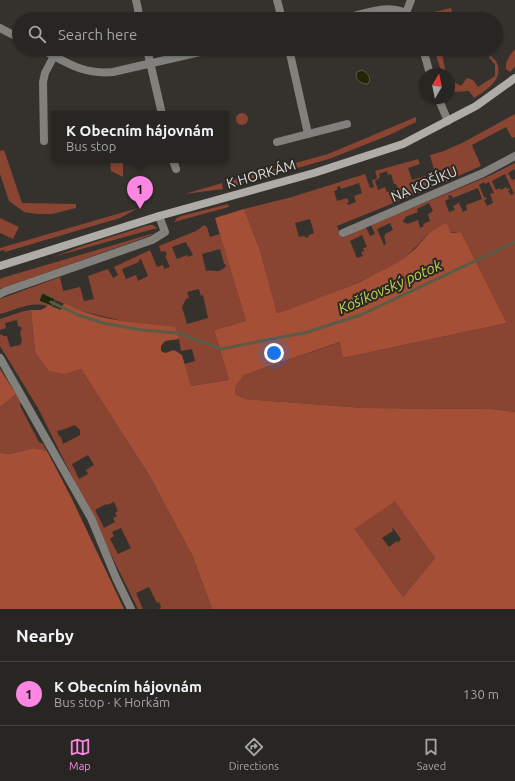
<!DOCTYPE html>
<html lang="en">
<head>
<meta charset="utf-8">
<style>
	:root { --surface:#282622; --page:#34322f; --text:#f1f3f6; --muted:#a5a5a5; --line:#444340; --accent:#fd86e2 }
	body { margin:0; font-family:Ubuntu,sans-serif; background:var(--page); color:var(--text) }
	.compass { position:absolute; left:419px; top:68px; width:36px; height:36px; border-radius:50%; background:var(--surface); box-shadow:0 1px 3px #0004; rotate:9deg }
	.you { position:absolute; left:274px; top:353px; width:14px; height:14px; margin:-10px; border:3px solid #fff; border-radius:50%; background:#1a73e8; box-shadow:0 0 0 6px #1a73e833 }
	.badge { display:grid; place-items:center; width:26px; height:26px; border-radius:50%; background:var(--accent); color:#111; font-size:13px; font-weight:700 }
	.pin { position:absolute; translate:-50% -33px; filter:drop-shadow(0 1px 2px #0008) }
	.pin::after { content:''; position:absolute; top:21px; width:14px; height:12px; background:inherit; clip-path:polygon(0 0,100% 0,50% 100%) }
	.popup { position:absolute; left:52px; top:111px; width:176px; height:52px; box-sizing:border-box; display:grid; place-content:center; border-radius:0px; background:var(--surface); filter:drop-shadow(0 1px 3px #0005); font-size:13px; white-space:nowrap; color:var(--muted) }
	.popup b { font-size:15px; color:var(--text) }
	.popup::after { content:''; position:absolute; left:50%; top:100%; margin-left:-8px; border:8px solid transparent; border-top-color:var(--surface) }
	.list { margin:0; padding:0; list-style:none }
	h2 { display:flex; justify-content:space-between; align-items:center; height:52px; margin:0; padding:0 16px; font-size:17px }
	h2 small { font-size:13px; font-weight:400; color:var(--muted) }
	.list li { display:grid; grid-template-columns:26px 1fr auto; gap:12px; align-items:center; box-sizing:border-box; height:64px; padding:0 16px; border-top:1px solid var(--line) }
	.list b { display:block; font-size:15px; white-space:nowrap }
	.list p { margin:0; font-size:13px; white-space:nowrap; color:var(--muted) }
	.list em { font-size:13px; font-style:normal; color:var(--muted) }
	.icon { flex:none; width:22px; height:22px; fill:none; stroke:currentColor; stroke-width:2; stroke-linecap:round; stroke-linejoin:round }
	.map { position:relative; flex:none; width:515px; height:609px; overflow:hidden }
	.search { position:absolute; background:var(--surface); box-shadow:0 1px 3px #0004; left:12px; right:12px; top:12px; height:44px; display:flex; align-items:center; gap:10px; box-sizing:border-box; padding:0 14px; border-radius:22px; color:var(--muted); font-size:15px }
	.sheet { height:116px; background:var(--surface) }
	nav { display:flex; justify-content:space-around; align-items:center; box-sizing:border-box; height:56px; border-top:1px solid var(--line); background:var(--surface); font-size:11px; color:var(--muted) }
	nav a { display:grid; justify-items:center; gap:2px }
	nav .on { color:var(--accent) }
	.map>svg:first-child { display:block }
	.green { fill:#894432; fill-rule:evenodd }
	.forest { fill:#a54f37; fill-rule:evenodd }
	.water { fill:#222507; stroke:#5b5c46 }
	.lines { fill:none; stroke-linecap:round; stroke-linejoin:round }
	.stream { stroke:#5b5c46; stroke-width:3 }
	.minor { stroke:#81807d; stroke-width:8 }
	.secondary { stroke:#adaca7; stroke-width:8 }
	.labels { text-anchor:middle; stroke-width:4; stroke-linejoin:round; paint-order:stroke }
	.street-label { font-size:14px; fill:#dfddda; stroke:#2b2823 }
	.water-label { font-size:15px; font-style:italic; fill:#bfcf50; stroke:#2b2823 }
</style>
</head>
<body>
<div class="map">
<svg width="515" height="609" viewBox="0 0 515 609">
	<rect width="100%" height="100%" fill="#35322d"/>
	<g class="green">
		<path d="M 451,8 L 454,19 L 451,19 L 450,18 L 432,19 L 430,13 Z"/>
		<path d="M 434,49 L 441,49 L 446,74 L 442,74 Z"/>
		<path d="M 515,49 L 515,67 L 510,72 L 506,69 C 505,61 510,55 515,49 Z"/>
		<path d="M 491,56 C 493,59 496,60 497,63 C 504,80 485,91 474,98 L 469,91 L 453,92 L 449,90 L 449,79 L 461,86 L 467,78 L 473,80 L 478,87 L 495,76 L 495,65 L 489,57 Z"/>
		<circle cx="242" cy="119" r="6"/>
		<path d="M 515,114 L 515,137 L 512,138 L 506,127 L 472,145 L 481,166 L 438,185 L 430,155 L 444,151 L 464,142 Z"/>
		<path d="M 416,117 L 416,122 L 387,136 L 329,159 L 231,187 L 230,181 L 328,154 Z"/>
		<path d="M 4,150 L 22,203 L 76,204 L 76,208 L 52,214 L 38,214 L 24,212 L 9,201 L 0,174 L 0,151 Z"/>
		<path d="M 418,159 L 420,164 L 408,168 L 412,180 L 425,176 L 428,184 L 432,183 L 433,187 L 337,226 L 342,238 L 366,227 L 370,236 L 375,234 L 371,225 L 489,176 L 515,163 L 515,169 L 508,173 L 512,180 L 515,179 L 515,412 L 492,409 L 365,408 L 245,399 L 235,394 L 236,386 L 244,375 L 341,342 L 343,358 L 507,323 L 461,232 L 429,233 C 421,241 414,250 405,257 C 385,273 356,283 332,293 C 313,300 296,308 277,313 L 260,250 L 244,209 L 292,197 L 365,174 L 370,188 L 374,187 L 372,180 L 376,179 L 377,177 L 375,171 ZM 387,171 L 388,175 L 391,174 L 394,184 L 396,184 L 398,189 L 387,192 L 385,187 L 378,190 L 375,181 L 380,177 L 379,174 ZM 505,174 L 514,194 L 511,195 L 508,191 L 510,190 L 509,188 L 507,189 L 506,187 L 501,190 L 500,188 L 496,190 L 492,181 ZM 484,182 L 485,184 L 489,182 L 494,193 L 490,194 L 493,203 L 487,206 L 484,200 L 487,199 L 485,197 L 484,197 L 479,185 ZM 359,183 L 362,193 L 354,196 L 356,202 L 348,205 L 347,203 L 349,202 L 347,198 L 337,201 L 334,191 L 337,190 L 337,187 L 340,186 L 341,189 ZM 478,188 L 482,199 L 466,205 L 467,210 L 463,212 L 459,203 L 453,206 L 455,210 L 449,212 L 445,201 L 449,199 L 448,196 L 451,195 L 453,198 ZM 429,203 L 433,211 L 428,214 L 430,221 L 423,224 L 421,219 L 424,226 L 420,228 L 418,220 L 407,224 L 406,223 L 404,223 L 403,220 L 405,219 L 405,217 L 418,212 L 417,209 ZM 310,219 L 314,233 L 309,235 L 308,237 L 306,238 L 304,236 L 299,237 L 295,223 ZM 390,223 L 393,230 L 385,234 L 385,236 L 384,236 L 386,244 L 384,245 L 377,229 ZM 362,235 L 367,247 L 363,248 L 364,251 L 361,252 L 363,256 L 357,258 L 350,241 Z"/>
		<path d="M 110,160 L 123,160 L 123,177 L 111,171 Z"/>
		<path d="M 222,183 L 223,189 L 185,194 Z"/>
		<path d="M 228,204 L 229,207 L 174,222 L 177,218 L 181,216 Z"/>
		<path d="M 138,208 L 120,218 L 5,252 L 4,250 L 0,251 L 0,248 Z"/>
		<path d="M 0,218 L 19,227 L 13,239 L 0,233 Z"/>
		<path d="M 149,225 L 153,225 L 157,228 L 53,257 L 85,245 Z"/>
		<path d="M 204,225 L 207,227 L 210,237 L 220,234 L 246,321 L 214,330 L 229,380 L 191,386 L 184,364 L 195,361 L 192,349 L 181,351 L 179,339 L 126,322 L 78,310 L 42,294 L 39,301 L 48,305 L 47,306 C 30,301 16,310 0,314 L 0,299 L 60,277 L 63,291 L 80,287 L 84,301 L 94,299 L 88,276 L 108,269 L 113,278 L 118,275 L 114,267 L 150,250 L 157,267 L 163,265 L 164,269 L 170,267 L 165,256 L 167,255 L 165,251 L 161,252 L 159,246 L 196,231 ZM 186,242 L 188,247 L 189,247 L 193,255 L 188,257 L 187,255 L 177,259 L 172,247 ZM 220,249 L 224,264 L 225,264 L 226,266 C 218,275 215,269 206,271 L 202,254 ZM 141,259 L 148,276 L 138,281 L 136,275 L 126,279 L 122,269 L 139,262 L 138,261 ZM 199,289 L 201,296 L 203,295 L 208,318 L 187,324 L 182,307 L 186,299 L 189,298 L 187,292 Z"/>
		<path d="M 151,234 L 152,235 L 0,289 L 0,279 L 2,278 Z"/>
		<path d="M 31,310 L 35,352 L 66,374 L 81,369 L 149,475 L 192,555 L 212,609 L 159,609 L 161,607 L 159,602 L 157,603 L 149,587 L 136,593 L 143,609 L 138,609 L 38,408 L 0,346 L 0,335 L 2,334 L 3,336 L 7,336 L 10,347 L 20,345 L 22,341 L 20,332 L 22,329 L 21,327 L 18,326 L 17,320 L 5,323 L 6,328 L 0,330 L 0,319 L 24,311 ZM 75,425 L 80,430 L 80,435 L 63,444 L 61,437 L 59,436 L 57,431 L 65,429 ZM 88,455 L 94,465 L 86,470 L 88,474 L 79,479 L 72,464 ZM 114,502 L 118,511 L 115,513 L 117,516 L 113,518 L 115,522 L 104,528 L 95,510 L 106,504 L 107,505 ZM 121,528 L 131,548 L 118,554 L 110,539 L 114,536 L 112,532 Z"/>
		<path d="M 16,394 L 21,402 L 20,406 L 39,442 L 43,444 L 47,451 L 33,448 L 10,454 L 0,453 L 0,407 Z"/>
		<path d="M 395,500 L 435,558 L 403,597 L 355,529 ZM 393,528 L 401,539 L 398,543 L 397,541 L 389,547 L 382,538 L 393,531 L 392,529 Z"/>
	</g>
	<g class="forest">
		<path d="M 244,209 L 260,250 L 277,313 L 290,309 L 360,282 L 393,265 L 404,258 L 415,249 L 429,233 L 446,223 L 451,233 L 461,232 L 507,323 L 343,358 L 340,342 L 244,375 L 236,386 L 235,394 L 245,399 L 365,408 L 492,409 L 515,412 L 515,609 L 212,609 L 192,555 L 149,475 L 81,369 L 66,374 L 49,371 L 35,352 L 31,310 C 38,310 43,311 48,305 L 61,310 L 64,303 C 98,321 137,323 175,327 L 179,339 L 165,341 L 161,346 L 161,351 C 166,355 169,351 174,350 L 182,355 L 191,386 L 229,380 L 214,330 L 246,321 L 215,218 ZM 395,501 L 435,558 L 403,597 L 355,529 Z"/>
		<path d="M 0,369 L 16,394 L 0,407 Z"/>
		<path d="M 33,448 L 47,451 L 71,497 L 124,609 L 0,609 L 0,453 L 10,454 Z"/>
	</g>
	<g class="water">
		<path d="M 362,70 C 368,73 372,78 368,84 C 362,84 358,82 356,76 L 357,72 Z"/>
		<path d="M 42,293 L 55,299 L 52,306 L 39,301 Z"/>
	</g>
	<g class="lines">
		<path class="stream" d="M 51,302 L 78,315 L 103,323 L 141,330 L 178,333 L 221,349 L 308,332 L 363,314 L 515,242"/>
		<g class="minor">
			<path d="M 136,0 L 140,19"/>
			<path d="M 277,0 L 282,19"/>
			<path d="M 406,13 L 411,0"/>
			<path d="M 342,19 C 365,14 395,0 414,19"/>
			<path d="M 0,28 L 19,38"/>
			<path d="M 41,49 C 66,62 83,75 113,72 L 213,49"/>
			<path d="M 147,49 L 162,114"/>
			<path d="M 289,49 L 308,134"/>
			<path d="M 423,49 L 430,74"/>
			<path d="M 438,98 L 448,121"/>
			<path d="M 44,141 L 43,82 L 45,73 L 54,56"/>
			<path d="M 277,142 L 347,124"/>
			<path d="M 173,160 L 176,169"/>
			<path d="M 343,233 L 483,173 L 515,156"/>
			<path d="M 0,294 L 6,291 L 152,240 L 165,232 L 159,216"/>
			<path d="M 0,358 L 91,518 L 116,578 L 131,609"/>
		</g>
		<path class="secondary" d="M 0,266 L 159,216 L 314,173 L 403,144 L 476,106 L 515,78"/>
	</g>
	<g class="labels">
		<g class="street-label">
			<text transform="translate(261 174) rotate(-16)" y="5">K HORKÁM</text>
			<text transform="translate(424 184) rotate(-23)" y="5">NA KOŠÍKU</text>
		</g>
		<g class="water-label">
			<text transform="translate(390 287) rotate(-24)" y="5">Košíkovský potok</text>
		</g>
	</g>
</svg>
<svg class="compass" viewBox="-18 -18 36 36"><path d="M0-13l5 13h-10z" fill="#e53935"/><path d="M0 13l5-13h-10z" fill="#a5a5a5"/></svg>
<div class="you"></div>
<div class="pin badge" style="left:140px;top:209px">1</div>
<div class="popup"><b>K Obecním hájovnám</b>Bus stop</div>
<div class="search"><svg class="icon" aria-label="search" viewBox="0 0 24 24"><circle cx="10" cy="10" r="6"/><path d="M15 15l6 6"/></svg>Search here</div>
</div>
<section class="sheet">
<h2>Nearby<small></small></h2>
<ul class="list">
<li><span class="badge">1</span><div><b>K Obecním hájovnám</b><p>Bus stop · K Horkám</p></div><em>130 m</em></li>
</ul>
</section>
<nav>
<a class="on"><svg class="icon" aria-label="map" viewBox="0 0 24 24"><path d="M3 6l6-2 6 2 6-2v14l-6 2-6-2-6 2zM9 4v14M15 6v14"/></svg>Map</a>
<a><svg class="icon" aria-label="directions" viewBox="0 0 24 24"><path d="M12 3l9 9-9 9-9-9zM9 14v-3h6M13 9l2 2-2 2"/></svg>Directions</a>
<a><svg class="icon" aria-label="saved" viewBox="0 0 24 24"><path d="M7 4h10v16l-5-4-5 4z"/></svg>Saved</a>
</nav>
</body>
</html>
